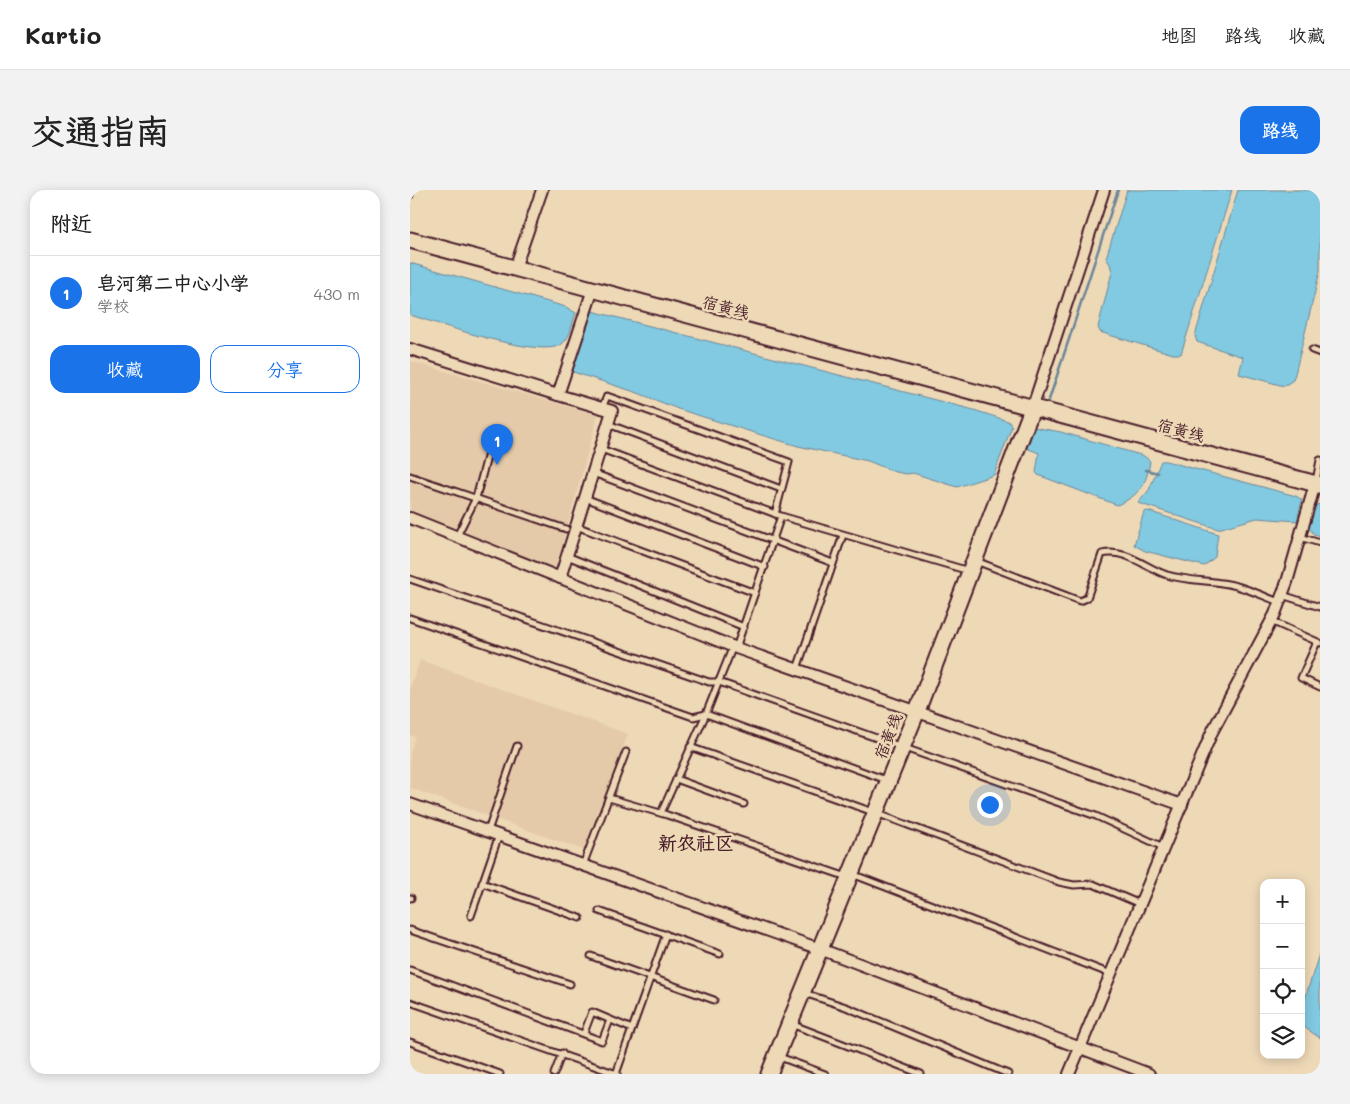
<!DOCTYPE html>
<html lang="zh">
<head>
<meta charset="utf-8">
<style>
	:root { --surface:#fff; --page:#f2f2f2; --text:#222; --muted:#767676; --line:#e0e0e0; --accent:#1a73e8 }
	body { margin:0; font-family:Mali,"LXGW WenKai TC",sans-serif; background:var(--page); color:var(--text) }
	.controls { position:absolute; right:15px; bottom:15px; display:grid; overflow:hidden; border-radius:10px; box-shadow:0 2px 12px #0003 }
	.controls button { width:45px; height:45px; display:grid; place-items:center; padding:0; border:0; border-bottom:1px solid var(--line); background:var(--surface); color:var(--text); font:25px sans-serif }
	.you { position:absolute; left:579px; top:614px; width:18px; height:18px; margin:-12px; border:4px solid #fff; border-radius:50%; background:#1a73e8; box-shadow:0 0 0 8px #1a73e833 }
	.badge { display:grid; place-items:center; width:32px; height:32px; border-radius:50%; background:var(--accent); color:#fff; font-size:16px; font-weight:700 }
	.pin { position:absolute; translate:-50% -41px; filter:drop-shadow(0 1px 2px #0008) }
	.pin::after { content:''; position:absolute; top:26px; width:18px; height:15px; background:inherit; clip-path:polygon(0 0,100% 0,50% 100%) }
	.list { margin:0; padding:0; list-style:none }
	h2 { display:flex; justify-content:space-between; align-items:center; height:65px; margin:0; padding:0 20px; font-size:21px }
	h2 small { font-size:16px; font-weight:400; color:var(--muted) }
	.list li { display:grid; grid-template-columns:32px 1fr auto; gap:15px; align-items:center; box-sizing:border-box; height:75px; padding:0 20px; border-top:1px solid var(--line) }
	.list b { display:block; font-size:19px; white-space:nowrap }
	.list p { margin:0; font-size:16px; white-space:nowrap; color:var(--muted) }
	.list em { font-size:16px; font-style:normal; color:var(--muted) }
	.actions { display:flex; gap:10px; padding:15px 20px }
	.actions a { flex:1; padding:11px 0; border:1px solid var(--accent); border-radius:15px; text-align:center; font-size:18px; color:var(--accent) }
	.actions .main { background:var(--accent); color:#fff }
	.icon { flex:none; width:28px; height:28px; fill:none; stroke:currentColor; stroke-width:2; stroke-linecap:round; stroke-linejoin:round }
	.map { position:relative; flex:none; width:910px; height:884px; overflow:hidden; border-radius:15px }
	header { display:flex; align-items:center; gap:30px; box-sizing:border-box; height:70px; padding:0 25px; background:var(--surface); border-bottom:1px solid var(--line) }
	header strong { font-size:24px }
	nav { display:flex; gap:28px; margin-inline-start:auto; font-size:18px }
	.intro { display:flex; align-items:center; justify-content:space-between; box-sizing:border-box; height:120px; padding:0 30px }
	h1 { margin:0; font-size:35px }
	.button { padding:12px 22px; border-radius:15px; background:var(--accent); color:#fff; font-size:18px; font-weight:700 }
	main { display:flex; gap:30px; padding:0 30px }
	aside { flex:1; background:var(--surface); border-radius:15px; box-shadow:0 2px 12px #0003 }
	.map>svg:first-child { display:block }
	.built { fill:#e5caa9 }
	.water { fill:#81cae1; stroke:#6b8698 }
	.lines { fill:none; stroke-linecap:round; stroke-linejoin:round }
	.stream { stroke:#6b8698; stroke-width:2.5 }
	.service-casing { stroke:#4a1f2b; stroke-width:9 }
	.minor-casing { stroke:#4a1f2b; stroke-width:14 }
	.secondary-casing { stroke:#4a1f2b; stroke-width:19 }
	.service { stroke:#eed9b7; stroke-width:5 }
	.minor { stroke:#eed9b7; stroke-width:10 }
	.secondary { stroke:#eed9b7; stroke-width:15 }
	.labels { text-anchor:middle; stroke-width:5; stroke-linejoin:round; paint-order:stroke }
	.street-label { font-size:16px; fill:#4a1f2b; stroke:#eed9b7 }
	.quarter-label { font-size:19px; font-weight:bold; fill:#4a1f2b; stroke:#eed9b7 }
</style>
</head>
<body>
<header>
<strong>Kartio</strong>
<nav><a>地图</a><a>路线</a><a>收藏</a></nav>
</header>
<div class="intro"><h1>交通指南</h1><a class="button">路线</a></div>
<main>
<aside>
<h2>附近<small></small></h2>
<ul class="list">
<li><span class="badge">1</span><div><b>皂河第二中心小学</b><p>学校</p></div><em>430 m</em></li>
</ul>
<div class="actions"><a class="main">收藏</a><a>分享</a></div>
</aside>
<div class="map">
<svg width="910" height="884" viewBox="0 0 910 884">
	<rect width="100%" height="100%" fill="#eed9b7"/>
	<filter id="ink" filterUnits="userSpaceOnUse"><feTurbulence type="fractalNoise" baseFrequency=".02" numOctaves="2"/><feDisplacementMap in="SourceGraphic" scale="10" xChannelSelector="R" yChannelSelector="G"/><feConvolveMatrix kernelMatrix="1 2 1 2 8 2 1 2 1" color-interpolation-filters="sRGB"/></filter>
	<g filter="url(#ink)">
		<g class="built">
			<path d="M 0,171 L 188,225 L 145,382 L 0,324 Z"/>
			<path d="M 10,470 L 218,544 L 176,661 L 0,598 L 0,562 L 5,547 L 0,545 L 0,498 Z"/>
		</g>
		<g class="water">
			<path d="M 717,0 L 822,0 L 771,164 L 763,164 L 699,145 L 690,142 L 688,137 L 702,82 L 700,74 L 696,68 Z"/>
			<path d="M 828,0 L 910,0 L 910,81 L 885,184 L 883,190 L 874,196 L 829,184 L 833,167 L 787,152 L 785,146 Z"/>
			<path d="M 0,73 L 156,117 L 166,123 C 162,133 161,147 152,154 C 132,170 27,133 0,125 Z"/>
			<path d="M 182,121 L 564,220 L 598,231 L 602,236 L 584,285 L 547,297 L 503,283 L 497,284 L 485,282 L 458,271 L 388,256 L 348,244 L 268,219 L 228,203 L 160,181 L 179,124 Z"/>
			<path d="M 623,237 L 651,242 L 734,266 L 740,271 C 737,294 729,306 707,315 L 628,285 L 626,282 L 629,263 L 616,258 Z"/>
			<path d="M 751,271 L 756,271 L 886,306 L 892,310 L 887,331 L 847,328 L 808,339 L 728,313 L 739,300 Z"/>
			<path d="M 910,314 L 910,346 L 904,344 L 897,336 L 904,316 Z"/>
			<path d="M 738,321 L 808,344 L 805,367 L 794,376 L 735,361 L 724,355 L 734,322 Z"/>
			<path d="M 910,761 L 910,848 L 891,835 L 891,821 Z"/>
		</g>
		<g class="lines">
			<g class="stream">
				<path d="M 638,213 L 708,0"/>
				<path d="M 736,280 L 748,283"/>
			</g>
			<g class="service-casing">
				<g id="service">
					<path d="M 0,5 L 1,0"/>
					<path d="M 902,160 L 910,163"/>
					<path d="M 192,218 L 197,206 L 379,272 L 365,324"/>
					<path d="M 198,234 L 371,299"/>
					<path d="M 191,259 L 371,326 L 559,381"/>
					<path d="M 183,283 L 423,373"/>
					<path d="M 0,286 L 156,339"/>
					<path d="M 906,291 L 910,270"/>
					<path d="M 175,308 L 355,377"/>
					<path d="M 166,336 L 345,403"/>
					<path d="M 47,346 L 66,308 L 84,241"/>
					<path d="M 890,347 L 910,353"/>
					<path d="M 157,366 L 334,437"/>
					<path d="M 566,371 L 670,411 L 677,408 L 692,364 C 715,358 736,378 757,385 C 777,391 798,390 818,394 C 835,397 853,406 869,412"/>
					<path d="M 0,389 L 299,492 L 309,492 L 686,626 L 753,657"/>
					<path d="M 872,405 L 910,417"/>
					<path d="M 0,428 L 283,527 L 296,524 L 476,590"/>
					<path d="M 861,431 L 910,453"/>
					<path d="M 907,452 L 891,488 L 910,497"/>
					<path d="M 326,458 L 371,326"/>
					<path d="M 387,479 L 433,345"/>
					<path d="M 280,557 L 466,623 L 649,692 L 664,695 L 683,694 L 730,714"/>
					<path d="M 266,589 L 334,614"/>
					<path d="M 199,608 L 257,625 L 437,687"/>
					<path d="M 251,623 L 296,524 L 323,456"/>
					<path d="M 78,641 L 107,556"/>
					<path d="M 173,675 L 216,562"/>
					<path d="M 442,684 L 701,784"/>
					<path d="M 72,693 L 170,728"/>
					<path d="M 0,708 L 1,708"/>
					<path d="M 189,721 L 310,764"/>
					<path d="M 61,726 L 89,645"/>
					<path d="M 0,740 L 160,794"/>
					<path d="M 181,766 L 304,810"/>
					<path d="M 0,780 L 192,851 L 200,830"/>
					<path d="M 394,803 L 436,817 L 598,884"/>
					<path d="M 0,812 L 207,884"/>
					<path d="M 381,834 L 511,884"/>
					<path d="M 222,839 L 256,744"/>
					<path d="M 174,843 L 182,822 L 222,839 L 206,884"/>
					<path d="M 0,852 L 90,884"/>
					<path d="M 367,866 L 415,884"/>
					<path d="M 144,884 L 152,863"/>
				</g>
			</g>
			<g class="minor-casing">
				<g id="minor">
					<path d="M 105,78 L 132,0"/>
					<path d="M 0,159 L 148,205"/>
					<path d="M 622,219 L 694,0"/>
					<path d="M 0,328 L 329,459 L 772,615"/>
					<path d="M 150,388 L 202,221 L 148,205 L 183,99"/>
					<path d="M 0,614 L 410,759 L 739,884"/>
					<path d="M 659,884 L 802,542 L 865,424 L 877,392 L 905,294"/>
				</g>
			</g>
			<g class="secondary-casing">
				<g id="secondary">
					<path d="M 0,50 L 910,295"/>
					<path d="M 359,884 L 507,521 L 622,219"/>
				</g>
			</g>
			<use href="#service" class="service"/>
			<use href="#minor" class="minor"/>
			<use href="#secondary" class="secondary"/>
		</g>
	</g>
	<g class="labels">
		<g class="street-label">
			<text transform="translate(316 117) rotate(15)" y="6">宿黄线</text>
			<text transform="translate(771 240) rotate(15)" y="6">宿黄线</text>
			<text transform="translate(478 546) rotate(-68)" y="6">宿黄线</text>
		</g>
		<g class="quarter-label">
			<text x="286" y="660">新农社区</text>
		</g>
	</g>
</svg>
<div class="controls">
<button>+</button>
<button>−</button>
<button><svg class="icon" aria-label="locate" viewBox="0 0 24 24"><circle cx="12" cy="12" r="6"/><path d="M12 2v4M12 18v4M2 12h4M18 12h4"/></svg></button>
<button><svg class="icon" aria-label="layers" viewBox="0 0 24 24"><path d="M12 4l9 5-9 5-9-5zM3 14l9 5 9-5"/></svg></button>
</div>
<div class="you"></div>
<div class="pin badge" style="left:87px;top:275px">1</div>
</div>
</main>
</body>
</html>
